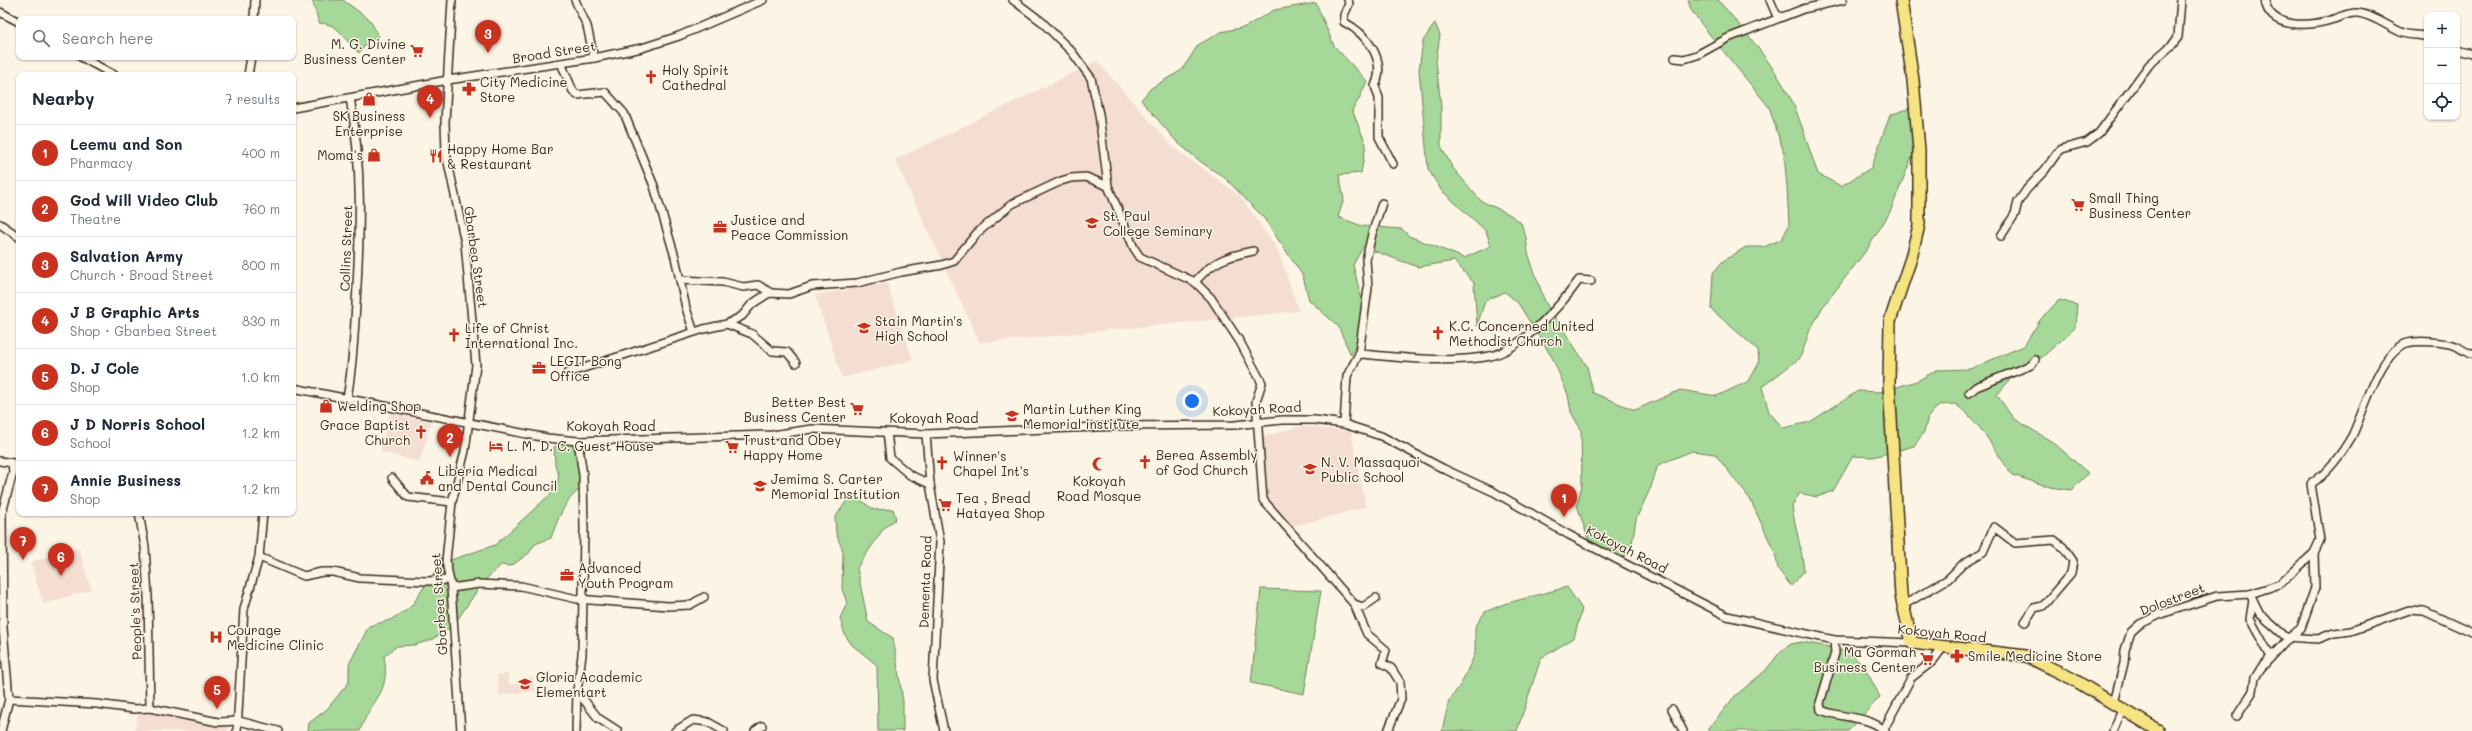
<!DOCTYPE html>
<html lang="en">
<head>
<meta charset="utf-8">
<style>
	:root { --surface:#fff; --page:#f6f6f7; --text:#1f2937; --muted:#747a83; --line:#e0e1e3; --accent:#c8321e }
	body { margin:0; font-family:Mali,sans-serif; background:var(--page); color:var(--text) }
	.controls { position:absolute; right:12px; top:12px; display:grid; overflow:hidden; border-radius:8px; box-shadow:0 1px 3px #0004 }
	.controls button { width:36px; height:36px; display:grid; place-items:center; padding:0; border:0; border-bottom:1px solid var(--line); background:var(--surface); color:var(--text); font:20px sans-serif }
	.you { position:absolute; left:1192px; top:401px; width:14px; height:14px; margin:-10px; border:3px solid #fff; border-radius:50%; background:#1a73e8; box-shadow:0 0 0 6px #1a73e833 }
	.badge { display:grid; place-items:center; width:26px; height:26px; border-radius:50%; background:var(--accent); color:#fff; font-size:13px; font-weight:700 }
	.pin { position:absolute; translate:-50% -33px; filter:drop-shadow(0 1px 2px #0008) }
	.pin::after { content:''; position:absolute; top:21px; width:14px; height:12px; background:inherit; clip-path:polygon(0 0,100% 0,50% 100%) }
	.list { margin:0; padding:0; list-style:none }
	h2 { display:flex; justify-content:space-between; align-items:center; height:52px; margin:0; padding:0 16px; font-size:17px }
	h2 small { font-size:13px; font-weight:400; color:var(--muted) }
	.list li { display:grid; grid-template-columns:26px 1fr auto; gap:12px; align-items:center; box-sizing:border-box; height:56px; padding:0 16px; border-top:1px solid var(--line) }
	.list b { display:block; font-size:15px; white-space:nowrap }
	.list p { margin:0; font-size:13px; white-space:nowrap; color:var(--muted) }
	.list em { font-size:13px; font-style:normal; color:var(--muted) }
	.icon { flex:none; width:22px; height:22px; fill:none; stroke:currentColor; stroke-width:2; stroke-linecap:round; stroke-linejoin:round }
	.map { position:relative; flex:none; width:2472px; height:731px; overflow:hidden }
	.search { position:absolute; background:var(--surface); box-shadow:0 1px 3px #0004; left:16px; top:16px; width:280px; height:44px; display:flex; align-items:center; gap:10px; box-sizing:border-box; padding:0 14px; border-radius:8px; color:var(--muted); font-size:15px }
	.panel { position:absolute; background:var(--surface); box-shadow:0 1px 3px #0004; left:16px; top:72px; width:280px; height:444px; border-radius:8px }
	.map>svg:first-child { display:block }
	.built { fill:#f4ded2 }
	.green { fill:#a6d899; stroke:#70815c }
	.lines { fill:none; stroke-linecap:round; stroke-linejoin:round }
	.minor-casing { stroke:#3b2a1e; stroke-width:10 }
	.primary-casing { stroke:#3b2a1e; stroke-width:14 }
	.minor { stroke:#fcf5e5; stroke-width:7 }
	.primary { stroke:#f6e381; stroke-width:11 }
	.labels { text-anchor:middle; stroke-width:3; stroke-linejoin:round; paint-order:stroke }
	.poi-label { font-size:13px; fill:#3b2a1e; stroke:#fcf5e5; text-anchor:start }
	.street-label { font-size:13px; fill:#3b2a1e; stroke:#fcf5e5 }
</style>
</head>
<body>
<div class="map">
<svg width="2472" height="731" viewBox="0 0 2472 731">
	<rect width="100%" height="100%" fill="#fcf5e5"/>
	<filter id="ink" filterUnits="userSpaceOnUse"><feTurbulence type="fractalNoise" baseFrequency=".025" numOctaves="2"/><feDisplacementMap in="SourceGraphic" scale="8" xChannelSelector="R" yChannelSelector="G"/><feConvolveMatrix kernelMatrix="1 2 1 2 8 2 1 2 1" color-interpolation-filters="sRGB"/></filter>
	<g filter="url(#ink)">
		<g class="built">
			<path d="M 1097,61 L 1173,147 L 1240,196 L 1278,250 L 1299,311 L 980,343 L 895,160 Z"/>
			<path d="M 887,283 L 913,360 L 842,378 L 815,295 Z"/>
			<path d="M 390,413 L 431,422 L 420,462 L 380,452 Z"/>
			<path d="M 1301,426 L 1351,431 L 1366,507 L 1290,527 L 1265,501 L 1259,438 Z"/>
			<path d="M 79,548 L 91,590 L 43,604 L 31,562 Z"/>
			<path d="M 508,674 L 509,685 L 524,683 L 524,678 L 533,677 L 535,691 L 499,695 L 497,675 Z"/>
			<path d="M 148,710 L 228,725 L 229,731 L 134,731 L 138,714 Z"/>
		</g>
		<g class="green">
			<path d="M 312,0 L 343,0 L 370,20 L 379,37 L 368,42 L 359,53 C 343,41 343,24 319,23 Z"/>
			<path d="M 1688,0 L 1718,0 C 1744,30 1773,63 1791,99 C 1802,123 1809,150 1818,174 L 1841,186 L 1871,168 L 1890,115 L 1913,107 L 1916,147 L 1890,212 L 1868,248 L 1822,308 L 1810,330 L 1800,358 L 1762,387 L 1769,412 L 1783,428 L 1810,422 L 1858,391 L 1880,392 L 1917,381 L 1937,370 L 1970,369 L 2012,351 L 2024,346 L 2040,320 L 2059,300 L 2077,305 L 2075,328 L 2041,358 L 2014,375 L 1997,395 L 2013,418 L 2054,443 L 2088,473 L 2072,490 L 2050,487 L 2012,475 C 1994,450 1981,422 1955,404 L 1939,405 L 1928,417 L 1924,432 L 1914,446 L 1873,457 L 1853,456 L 1833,491 L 1817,497 L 1800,493 L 1792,506 C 1795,528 1802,549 1804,571 L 1791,586 L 1778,569 L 1775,553 L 1750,499 L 1715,454 L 1692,451 L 1658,465 L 1651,487 L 1636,519 L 1631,550 L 1618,563 L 1591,548 L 1577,505 L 1582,485 L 1581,430 L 1571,412 L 1568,395 L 1553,359 L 1518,303 L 1505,292 L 1485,301 L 1477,326 L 1474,283 L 1454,261 L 1418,267 L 1363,247 L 1353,265 L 1367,320 L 1351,355 L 1338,326 L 1309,300 L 1303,276 L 1263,217 L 1225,178 L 1201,162 L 1177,142 L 1141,100 L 1151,88 L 1182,70 L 1198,45 L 1221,32 L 1245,27 L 1274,10 L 1316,3 L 1334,46 L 1367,81 L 1359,99 L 1352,110 L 1366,144 L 1361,173 L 1339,175 L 1344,199 L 1338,217 L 1362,226 L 1402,229 L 1409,236 L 1464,258 L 1491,246 L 1486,231 L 1441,190 L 1428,169 L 1419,70 L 1423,41 L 1435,23 L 1440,35 L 1436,61 L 1441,107 L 1441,146 L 1452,167 L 1481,201 L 1509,214 L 1521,223 L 1526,237 L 1528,253 L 1545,302 L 1587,366 L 1593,393 L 1635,410 L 1680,390 L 1717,396 L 1749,381 L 1759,363 L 1758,350 L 1711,309 L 1713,273 L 1723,261 L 1746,247 L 1764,247 L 1782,239 L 1789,225 L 1787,187 L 1784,153 L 1769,107 L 1706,30 L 1691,10 Z"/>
			<path d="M 564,442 L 585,445 L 583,488 C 566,496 557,521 551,538 L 535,544 L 529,553 L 514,564 L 509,566 L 501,565 L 483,582 L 453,626 L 431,640 L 415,645 L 397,646 L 384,656 C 391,695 371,698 360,731 L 308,731 L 309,723 L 327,709 L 349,682 L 349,664 L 369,626 L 390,620 L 407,610 L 413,604 L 431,576 L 445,562 L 495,545 L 555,490 L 559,476 L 555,465 L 554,447 Z"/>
			<path d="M 849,497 L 859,499 L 874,510 L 893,509 L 896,519 L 884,528 L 857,568 L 868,622 L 893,638 L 903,701 L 903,731 L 878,731 L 877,665 L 852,645 L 845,635 L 840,618 L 847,603 L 842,589 L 843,551 L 836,533 L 835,518 Z"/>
			<path d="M 1567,587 L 1582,609 L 1574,638 L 1541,658 L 1517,731 L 1442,731 L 1449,701 L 1461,684 L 1475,654 L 1475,627 L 1485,612 L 1504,604 Z"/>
			<path d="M 1261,589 L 1321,591 L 1304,694 L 1251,683 Z"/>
			<path d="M 1802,642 C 1852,651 1857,649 1880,697 L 1848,731 L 1709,731 L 1709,728 L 1735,696 L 1765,671 L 1781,651 L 1791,644 Z"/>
		</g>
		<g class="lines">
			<g class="minor-casing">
				<g id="minor">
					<path d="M 452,0 L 445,122 L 446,153 L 465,243 L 476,365 L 465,451 L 452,502 L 446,561 L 451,588 L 461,731"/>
					<path d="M 575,0 L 587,26 L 594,58"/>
					<path d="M 1013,0 L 1041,21 L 1072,52 L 1091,78 L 1099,114 L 1108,186 L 1134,248 L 1140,257 L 1195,282 L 1211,298 L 1240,342 L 1262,383 L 1256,401 L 1263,500 L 1354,604 L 1367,634 L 1386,650 L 1382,663 L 1391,668 L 1400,682 L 1401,699 L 1388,731"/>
					<path d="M 1348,0 L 1349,4 L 1344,15 L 1344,22 C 1367,34 1387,60 1375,86 L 1379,98 L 1379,137 L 1393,164"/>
					<path d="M 1770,0 L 1776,14 L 1781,17"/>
					<path d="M 2265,0 C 2269,31 2312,26 2334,19 C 2343,16 2349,12 2358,13 C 2374,15 2388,27 2403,33 C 2410,36 2419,34 2427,37"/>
					<path d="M 0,12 L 19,22"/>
					<path d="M 254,19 L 255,0"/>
					<path d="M 2457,50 L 2472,54"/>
					<path d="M 81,57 L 114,75"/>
					<path d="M 1675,58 L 1684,59 L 1697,55 L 1728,38 L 1803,9 L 1843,0"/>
					<path d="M 561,63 L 573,91 L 577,95 L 605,92 L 624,113 L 654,186 L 675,257 L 686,308 L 694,332"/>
					<path d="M 248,75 L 251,57"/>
					<path d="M 293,108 L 448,80 L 594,58 L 642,48 L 679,36 L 763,0"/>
					<path d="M 0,224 L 19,237"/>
					<path d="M 2001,236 L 2015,214 L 2018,202 L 2027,189 L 2045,170 L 2057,153 L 2062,149 L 2087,142 L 2099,133 L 2149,65 L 2173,44 L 2178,37 L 2181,0"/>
					<path d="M 680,280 L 723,282 L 743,287 L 758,285 L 771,293"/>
					<path d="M 1195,282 C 1212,261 1228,256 1253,251"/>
					<path d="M 727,324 L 752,334 L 772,351 L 787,352 L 796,363"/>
					<path d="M 1359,354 C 1402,357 1448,364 1490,356 C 1521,350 1562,304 1579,280 L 1591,281"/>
					<path d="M 568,373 L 704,329 L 727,324 L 742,316 L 752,304 L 769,293 L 789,294 L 812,286 L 857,283 L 901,272 L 942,265 L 954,261 L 977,233 L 1012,204 L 1061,181 L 1071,178 L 1086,177 L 1108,186"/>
					<path d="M 293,388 L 547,438 L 578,441 L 772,435 L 812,429 L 926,434 L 1121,426 L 1235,425 L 1282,420 L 1315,420 L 1344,424 L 1381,436 L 1444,469 L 1494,492 L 1569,535 L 1727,616 L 1834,640 L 1912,643"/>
					<path d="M 1969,393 L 1976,387 L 2031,365 L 2035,360"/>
					<path d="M 347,398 C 353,366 354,336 356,304 C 360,235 363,166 350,98"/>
					<path d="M 1344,424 L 1347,376 L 1359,354 L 1368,288 L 1366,260 L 1372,234 L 1382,203"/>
					<path d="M 887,432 L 890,458 L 910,475 L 930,484"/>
					<path d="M 926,434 L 930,484 L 940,542 L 933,680 L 944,731"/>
					<path d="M 0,461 L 19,464"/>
					<path d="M 392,478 L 408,497 L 452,502"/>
					<path d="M 139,513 L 145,547 L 148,596 L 150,708"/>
					<path d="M 259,557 L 304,576 L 322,572 L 333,572 L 360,578 L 427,581 L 449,580"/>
					<path d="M 451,588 L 479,584 L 521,586 L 577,599 L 668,606 L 690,605 L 704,597"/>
					<path d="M 2250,594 L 2260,614 L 2286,637 L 2318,639 L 2334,633 L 2351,631 L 2409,610 L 2424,611 L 2472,633"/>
					<path d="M 2253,600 L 2250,619 L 2271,657"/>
					<path d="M 1354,604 L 1363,607 L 1376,598"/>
					<path d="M 1902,606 L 1948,579 L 1964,563 L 1983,552 L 1994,527 L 2015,543 L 2054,540 L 2063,547 L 2073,561 L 2071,573 L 2043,606 L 2034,608 L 2025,622"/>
					<path d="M 1834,640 L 1835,653 L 1820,703 L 1821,710 C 1842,719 1868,715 1885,731"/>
					<path d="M 577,691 L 598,718 L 618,731"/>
					<path d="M 9,699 L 97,704 L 134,709 L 150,708 L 218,722 L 239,721 L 278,731"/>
					<path d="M 2114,703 L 2124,663 L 2125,650 L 2131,632 L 2140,624 L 2161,614 L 2217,596 L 2250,594 L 2280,584 L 2314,553 L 2320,540 L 2311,484 C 2329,472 2341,455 2352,436 C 2364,412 2380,350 2407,343 C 2419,340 2444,342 2456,346 C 2463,349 2464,353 2472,353"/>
					<path d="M 1672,709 L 1683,731"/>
					<path d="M 2237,716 L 2253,691 L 2255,678 L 2261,668 L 2289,638 L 2301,628 L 2315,588 L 2314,553"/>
					<path d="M 1,731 L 9,699 L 3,628 L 2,513 L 13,472 L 12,464"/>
					<path d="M 237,731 L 244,609 L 259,557 L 263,513"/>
					<path d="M 576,731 L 577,691 L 582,655 L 584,530 L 583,475 L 578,441"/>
					<path d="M 675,731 L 693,720 L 708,722 L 724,731"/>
					<path d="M 755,731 L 762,726"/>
					<path d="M 1883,731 L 1911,678 L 1933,661 L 1944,646"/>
					<path d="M 2113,731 L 2123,708"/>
				</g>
			</g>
			<g class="primary-casing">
				<path id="primary" d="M 1901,0 L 1913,80 L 1919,150 L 1919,225 L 1911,258 L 1890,321 L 1889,383 L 1901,596 L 1912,643 L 2026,656 L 2071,678 L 2159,731"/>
			</g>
			<use href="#minor" class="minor"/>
			<use href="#primary" class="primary"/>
		</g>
	</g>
	<defs>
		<g id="supermarket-bare" transform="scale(1.08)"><path d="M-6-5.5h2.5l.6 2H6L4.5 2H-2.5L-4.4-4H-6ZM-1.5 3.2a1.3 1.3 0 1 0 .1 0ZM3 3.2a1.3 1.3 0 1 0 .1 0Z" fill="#c8321e" stroke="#fcf5e5" stroke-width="2.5" paint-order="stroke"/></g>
		<g id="church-bare" transform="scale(1.08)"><path d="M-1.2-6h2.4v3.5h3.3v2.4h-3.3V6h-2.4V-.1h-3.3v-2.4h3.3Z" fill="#c8321e" stroke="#fcf5e5" stroke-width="2.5" paint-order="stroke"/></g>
		<g id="pharmacy-bare" transform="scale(1.08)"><path d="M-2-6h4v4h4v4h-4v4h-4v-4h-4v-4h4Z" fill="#c8321e" stroke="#fcf5e5" stroke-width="2.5" paint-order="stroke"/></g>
		<g id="shop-bare" transform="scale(1.08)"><path d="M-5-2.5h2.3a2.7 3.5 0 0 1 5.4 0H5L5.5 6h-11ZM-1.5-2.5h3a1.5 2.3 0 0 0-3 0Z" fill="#c8321e" stroke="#fcf5e5" stroke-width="2.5" paint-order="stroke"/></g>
		<g id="restaurant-bare" transform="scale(1.08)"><path d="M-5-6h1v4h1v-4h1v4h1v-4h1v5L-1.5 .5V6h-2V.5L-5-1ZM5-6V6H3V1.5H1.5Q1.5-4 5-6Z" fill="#c8321e" stroke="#fcf5e5" stroke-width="2.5" paint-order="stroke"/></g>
		<g id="university-bare" transform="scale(1.08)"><path d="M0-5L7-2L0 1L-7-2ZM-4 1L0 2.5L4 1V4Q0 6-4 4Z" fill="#c8321e" stroke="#fcf5e5" stroke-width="2.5" paint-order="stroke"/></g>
		<g id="office-bare" transform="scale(1.08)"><path d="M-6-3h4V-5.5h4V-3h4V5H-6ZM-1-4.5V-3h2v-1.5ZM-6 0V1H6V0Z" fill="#c8321e" stroke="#fcf5e5" stroke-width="2.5" paint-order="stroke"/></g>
		<g id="school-bare" transform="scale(1.08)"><path d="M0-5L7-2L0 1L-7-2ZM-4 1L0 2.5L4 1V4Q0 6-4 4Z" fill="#c8321e" stroke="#fcf5e5" stroke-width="2.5" paint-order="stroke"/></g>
		<g id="hotel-bare" transform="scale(1.08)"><path d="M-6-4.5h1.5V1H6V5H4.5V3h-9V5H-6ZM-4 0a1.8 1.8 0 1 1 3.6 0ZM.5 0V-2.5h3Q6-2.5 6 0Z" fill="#c8321e" stroke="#fcf5e5" stroke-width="2.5" paint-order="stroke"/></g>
		<g id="mosque-bare" transform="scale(1.08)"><path d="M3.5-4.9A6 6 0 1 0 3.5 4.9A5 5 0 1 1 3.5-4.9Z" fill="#c8321e" stroke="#fcf5e5" stroke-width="2.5" paint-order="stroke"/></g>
		<g id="civic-bare" transform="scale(1.08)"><path d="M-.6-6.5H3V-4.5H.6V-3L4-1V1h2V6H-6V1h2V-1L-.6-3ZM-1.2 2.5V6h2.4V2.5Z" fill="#c8321e" stroke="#fcf5e5" stroke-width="2.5" paint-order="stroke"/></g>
		<g id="hospital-bare" transform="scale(1.08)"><path d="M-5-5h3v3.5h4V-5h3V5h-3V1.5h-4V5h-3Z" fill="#c8321e" stroke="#fcf5e5" stroke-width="2.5" paint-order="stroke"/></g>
	</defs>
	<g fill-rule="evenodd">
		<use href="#supermarket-bare" x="417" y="51"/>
		<use href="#church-bare" x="651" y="77"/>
		<use href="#pharmacy-bare" x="469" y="89"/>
		<use href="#shop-bare" x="369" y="99"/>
		<use href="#shop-bare" x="374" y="155"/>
		<use href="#restaurant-bare" x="436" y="156"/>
		<use href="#supermarket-bare" x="2078" y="205"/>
		<use href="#university-bare" x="1092" y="223"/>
		<use href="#office-bare" x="720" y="227"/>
		<use href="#school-bare" x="864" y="328"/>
		<use href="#church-bare" x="1438" y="333"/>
		<use href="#church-bare" x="454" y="335"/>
		<use href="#office-bare" x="539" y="368"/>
		<use href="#shop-bare" x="326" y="406"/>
		<use href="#supermarket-bare" x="857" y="409"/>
		<use href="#school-bare" x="1012" y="416"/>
		<use href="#church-bare" x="421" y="432"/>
		<use href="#hotel-bare" x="496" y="446"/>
		<use href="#supermarket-bare" x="732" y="447"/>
		<use href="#church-bare" x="1145" y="462"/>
		<use href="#church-bare" x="942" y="463"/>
		<use href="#mosque-bare" x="1099" y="464"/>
		<use href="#school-bare" x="1310" y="469"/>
		<use href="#civic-bare" x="427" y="478"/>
		<use href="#school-bare" x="760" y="486"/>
		<use href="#supermarket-bare" x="945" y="505"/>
		<use href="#office-bare" x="567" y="575"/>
		<use href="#hospital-bare" x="216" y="637"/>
		<use href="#pharmacy-bare" x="1957" y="656"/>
		<use href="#supermarket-bare" x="1927" y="659"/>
		<use href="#school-bare" x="525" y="684"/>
	</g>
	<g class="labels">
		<g class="poi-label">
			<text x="406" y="49" text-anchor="end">M. G. Divine<tspan x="406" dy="15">Business Center</tspan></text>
			<text x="662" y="75">Holy Spirit<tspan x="662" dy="15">Cathedral</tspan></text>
			<text x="480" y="87">City Medicine<tspan x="480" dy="15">Store</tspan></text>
			<text x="369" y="121" text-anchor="middle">SK Business<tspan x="369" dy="15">Enterprise</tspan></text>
			<text x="447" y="154">Happy Home Bar<tspan x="447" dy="15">&amp; Restaurant</tspan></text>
			<text x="363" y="160" text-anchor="end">Moma's</text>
			<text x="2089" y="203">Small Thing<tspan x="2089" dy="15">Business Center</tspan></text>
			<text x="1103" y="221">St. Paul<tspan x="1103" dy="15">College Seminary</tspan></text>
			<text x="731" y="225">Justice and<tspan x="731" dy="15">Peace Commission</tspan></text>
			<text x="875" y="326">Stain Martin's<tspan x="875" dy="15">High School</tspan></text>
			<text x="1449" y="331">K.C. Concerned United<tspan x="1449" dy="15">Methodist Church</tspan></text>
			<text x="465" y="333">Life of Christ<tspan x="465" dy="15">International Inc.</tspan></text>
			<text x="550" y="366">LEGIT Bong<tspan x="550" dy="15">Office</tspan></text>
			<text x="846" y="407" text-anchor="end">Better Best<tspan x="846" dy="15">Business Center</tspan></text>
			<text x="337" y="411">Welding Shop</text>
			<text x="1023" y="414">Martin Luther King<tspan x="1023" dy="15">Memorial institute</tspan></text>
			<text x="410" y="430" text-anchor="end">Grace Baptist<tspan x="410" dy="15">Church</tspan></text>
			<text x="743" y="445">Trust and Obey<tspan x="743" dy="15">Happy Home</tspan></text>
			<text x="507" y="451">L. M. D. C. Guest House</text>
			<text x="1156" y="460">Berea Assembly<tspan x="1156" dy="15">of God Church</tspan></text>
			<text x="953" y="461">Winner's<tspan x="953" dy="15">Chapel Int's</tspan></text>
			<text x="1321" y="467">N. V. Massaquoi<tspan x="1321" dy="15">Public School</tspan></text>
			<text x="438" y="476">Liberia Medical<tspan x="438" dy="15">and Dental Council</tspan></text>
			<text x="771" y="484">Jemima S. Carter<tspan x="771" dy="15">Memorial Institution</tspan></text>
			<text x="1099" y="486" text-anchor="middle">Kokoyah<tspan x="1099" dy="15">Road Mosque</tspan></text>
			<text x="956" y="503">Tea , Bread<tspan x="956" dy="15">Hatayea Shop</tspan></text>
			<text x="578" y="573">Advanced<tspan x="578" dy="15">Youth Program</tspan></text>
			<text x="227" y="635">Courage<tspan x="227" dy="15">Medicine Clinic</tspan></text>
			<text x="1916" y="657" text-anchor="end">Ma Gormah<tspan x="1916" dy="15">Business Center</tspan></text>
			<text x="1968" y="661">Smile Medicine Store</text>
			<text x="536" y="682">Gloria Academic<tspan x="536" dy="15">Elementart</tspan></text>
		</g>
		<g class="street-label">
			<text transform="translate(554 52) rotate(-9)" y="5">Broad Street</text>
			<text transform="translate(346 248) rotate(-88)" y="5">Collins Street</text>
			<text transform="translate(476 257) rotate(82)" y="5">Gbarbea Street</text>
			<text transform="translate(1257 409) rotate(-3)" y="5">Kokoyah Road</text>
			<text x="934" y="423">Kokoyah Road</text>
			<text x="611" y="431">Kokoyah Road</text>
			<text transform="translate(1627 549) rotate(27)" y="5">Kokoyah Road</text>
			<text transform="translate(925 582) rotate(-88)" y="5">Dementa Road</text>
			<text transform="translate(2172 599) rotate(-21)" y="5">Dolostreet</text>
			<text transform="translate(439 604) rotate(-94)" y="5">Gbarbea Street</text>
			<text transform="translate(135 611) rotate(-92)" y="5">People's Street</text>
			<text transform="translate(1942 633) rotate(6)" y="5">Kokoyah Road</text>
		</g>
	</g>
</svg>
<div class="controls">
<button>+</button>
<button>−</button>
<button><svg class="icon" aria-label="locate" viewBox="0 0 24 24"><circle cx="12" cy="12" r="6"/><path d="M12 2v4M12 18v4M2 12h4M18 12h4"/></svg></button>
</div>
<div class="you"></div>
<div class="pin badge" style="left:1564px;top:517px">1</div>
<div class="pin badge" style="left:450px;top:457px">2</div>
<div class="pin badge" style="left:488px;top:53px">3</div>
<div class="pin badge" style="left:430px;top:118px">4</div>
<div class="pin badge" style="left:217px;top:709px">5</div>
<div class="pin badge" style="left:61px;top:576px">6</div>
<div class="pin badge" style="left:23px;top:560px">7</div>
<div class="search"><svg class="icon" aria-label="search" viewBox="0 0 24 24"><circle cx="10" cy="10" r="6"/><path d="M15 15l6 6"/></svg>Search here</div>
<section class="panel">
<h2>Nearby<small>7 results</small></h2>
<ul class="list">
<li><span class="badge">1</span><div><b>Leemu and Son</b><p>Pharmacy</p></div><em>400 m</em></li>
<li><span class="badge">2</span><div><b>God Will Video Club</b><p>Theatre</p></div><em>760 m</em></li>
<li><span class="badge">3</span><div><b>Salvation Army</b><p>Church · Broad Street</p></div><em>800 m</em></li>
<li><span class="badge">4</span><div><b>J B Graphic Arts</b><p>Shop · Gbarbea Street</p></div><em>830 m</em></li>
<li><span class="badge">5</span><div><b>D. J Cole</b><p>Shop</p></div><em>1.0 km</em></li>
<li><span class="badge">6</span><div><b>J D Norris School</b><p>School</p></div><em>1.2 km</em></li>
<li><span class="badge">7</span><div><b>Annie Business</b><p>Shop</p></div><em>1.2 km</em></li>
</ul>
</section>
</div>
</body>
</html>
